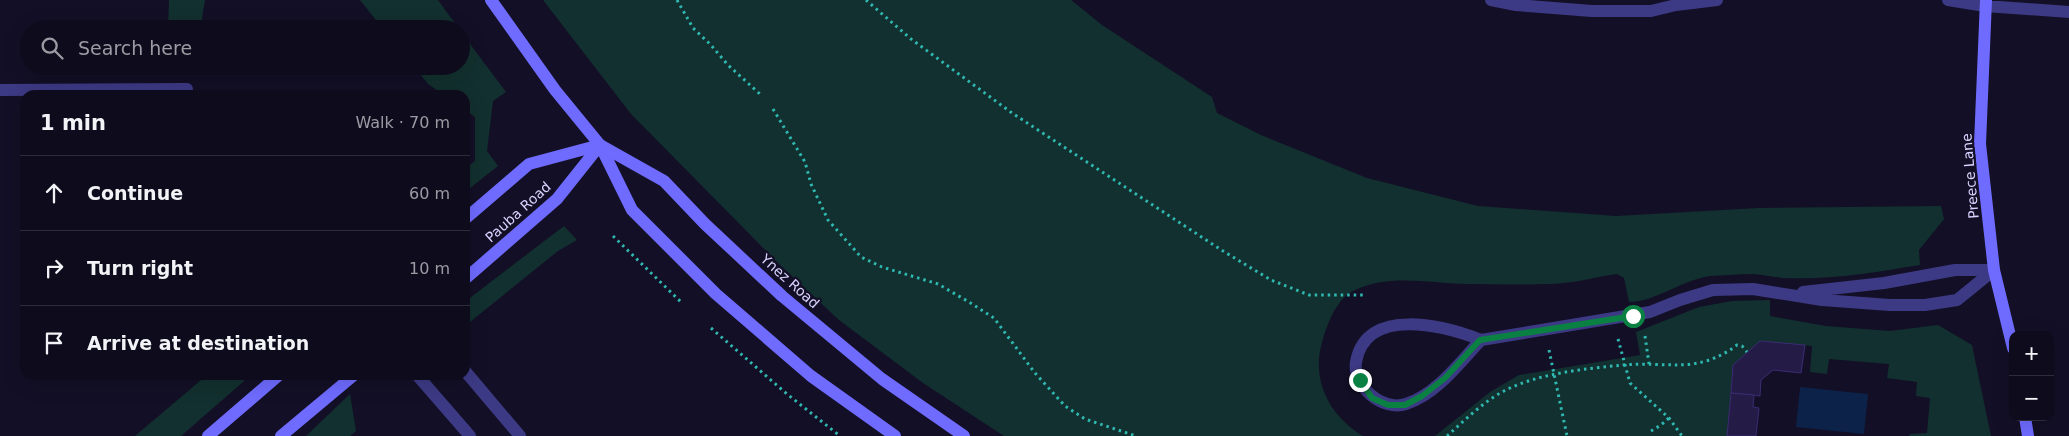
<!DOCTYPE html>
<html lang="en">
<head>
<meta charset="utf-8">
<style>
	:root { --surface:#0e0b1c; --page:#1c1929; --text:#f1f3f6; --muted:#9b9ba3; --line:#2e2b3b }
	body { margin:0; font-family:"DejaVu Sans",sans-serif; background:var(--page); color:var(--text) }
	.controls { position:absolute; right:15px; bottom:15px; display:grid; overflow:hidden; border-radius:10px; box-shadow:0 5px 20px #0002 }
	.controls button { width:45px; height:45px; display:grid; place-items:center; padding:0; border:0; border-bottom:1px solid var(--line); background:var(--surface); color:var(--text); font:25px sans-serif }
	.stop { position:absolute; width:15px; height:15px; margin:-11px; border:4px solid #0b8043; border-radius:50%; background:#fff }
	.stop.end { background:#0b8043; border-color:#fff; box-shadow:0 1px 5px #0008 }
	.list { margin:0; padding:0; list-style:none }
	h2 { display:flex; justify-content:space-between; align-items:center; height:65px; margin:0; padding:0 20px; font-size:21px }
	h2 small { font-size:16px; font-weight:400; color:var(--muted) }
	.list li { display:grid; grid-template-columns:32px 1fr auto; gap:15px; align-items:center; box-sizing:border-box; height:75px; padding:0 20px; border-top:1px solid var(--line) }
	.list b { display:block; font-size:19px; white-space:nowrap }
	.list em { font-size:16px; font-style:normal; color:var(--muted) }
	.icon { flex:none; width:28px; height:28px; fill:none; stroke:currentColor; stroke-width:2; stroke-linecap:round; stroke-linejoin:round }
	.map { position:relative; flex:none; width:2069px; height:436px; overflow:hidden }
	.search { position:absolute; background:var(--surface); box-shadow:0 5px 20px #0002; left:20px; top:20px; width:450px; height:55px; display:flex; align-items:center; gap:12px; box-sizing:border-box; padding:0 18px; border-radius:28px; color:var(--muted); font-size:19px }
	.panel { position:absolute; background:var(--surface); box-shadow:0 5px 20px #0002; left:20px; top:90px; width:450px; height:290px; border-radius:15px }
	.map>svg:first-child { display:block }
	.green { fill:#12302f }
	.water { fill:#0c2248 }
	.building { fill:#241b47; stroke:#3b2d73 }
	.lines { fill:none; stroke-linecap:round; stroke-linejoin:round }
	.path { stroke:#2fb8b0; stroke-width:3; stroke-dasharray:2.5 4; stroke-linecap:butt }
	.lane { stroke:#3d3a85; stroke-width:12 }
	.street { stroke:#3d3a85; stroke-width:12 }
	.secondary { stroke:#6f6bff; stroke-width:12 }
	.route { stroke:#0b8043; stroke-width:6 }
	.labels { text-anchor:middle; stroke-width:4.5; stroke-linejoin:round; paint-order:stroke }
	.street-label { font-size:14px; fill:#d9d4ff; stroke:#130f26 }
</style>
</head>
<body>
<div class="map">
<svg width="2069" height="436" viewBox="0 0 2069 436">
	<rect width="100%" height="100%" fill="#130f26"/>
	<g class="green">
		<path d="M 169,0 L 205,0 L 201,25 L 184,29 L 168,29 Z"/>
		<path d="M 360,0 L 438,0 L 459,29 L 383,29 Z"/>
		<path d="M 543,0 L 1071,0 L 1102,25 L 1212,97 L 1217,113 L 1261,135 L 1367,178 L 1478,206 L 1616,216 L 1759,208 L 1941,206 L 1944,219 L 1919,250 L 1920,265 C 1877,272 1832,280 1788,278 C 1776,278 1765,275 1754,274 C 1740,274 1726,275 1712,276 C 1684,278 1657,302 1629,302 L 1624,278 L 1617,274 C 1595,277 1571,284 1549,284 C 1522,285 1494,284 1466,284 C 1428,283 1386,273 1351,292 C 1333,302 1321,339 1319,359 C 1317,392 1335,419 1363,436 L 1004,436 L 923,383 L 839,320 L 780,265 L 631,114 Z"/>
		<path d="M 461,32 L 506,92 L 493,101 L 487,151 L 498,166 L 465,192 L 465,169 L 475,161 L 475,117 L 465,110 L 465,95 L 444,95 L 428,84 L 414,66 L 461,66 Z"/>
		<path d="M 564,226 L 577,240 L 558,251 L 465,326 L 465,306 L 471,297 Z"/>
		<path d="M 1770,300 L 1770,316 L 1826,326 L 1890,331 L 1938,325 L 1972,345 L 1991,436 L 1909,436 L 1910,434 L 1927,433 L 1930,398 L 1916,396 L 1917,382 L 1887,378 L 1889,364 L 1829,359 L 1827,374 L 1810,372 L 1812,346 L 1760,341 L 1733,365 L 1727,436 L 1435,436 L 1490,392 L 1519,375 L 1640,355 L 1636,332 L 1699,307 L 1732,301 Z"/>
		<path d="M 207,375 L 251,375 L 181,436 L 135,436 Z"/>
		<path d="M 350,394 L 356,431 L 350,436 L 306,436 Z"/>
	</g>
	<path class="water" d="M 1800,387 L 1868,394 L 1864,434 L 1796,427 Z"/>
	<g class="building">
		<path d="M 1760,341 L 1805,345 L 1801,373 L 1773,370 L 1761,380 L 1760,396 L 1731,393 L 1733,365 Z"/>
		<path d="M 1731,393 L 1754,395 L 1753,407 L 1759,408 L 1756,436 L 1727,436 Z"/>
	</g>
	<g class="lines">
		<g class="path">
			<path d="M 677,0 L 693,28 L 710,44 L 728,65 L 761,95"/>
			<path d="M 866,0 L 911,39 L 1012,113 L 1223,251 L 1271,280 L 1309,295 L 1363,295"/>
			<path d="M 773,109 L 805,162 L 811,184 L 828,220 L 861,257 L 882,267 L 938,284 L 969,302 L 994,318 L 1035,373 L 1065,406 L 1085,419 L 1136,436"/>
			<path d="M 613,236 L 681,302"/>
			<path d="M 711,328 L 787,394 L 840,436"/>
			<path d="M 1645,336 L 1649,364"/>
			<path d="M 1618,339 L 1630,383 L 1669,418 L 1682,436"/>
			<path d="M 1549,350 L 1567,436"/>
			<path d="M 1651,431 L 1661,425 L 1669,418"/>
			<path d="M 1447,436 C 1465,420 1483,402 1504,391 C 1539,373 1584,369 1623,365 C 1668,361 1697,375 1737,345 L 1742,346 L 1747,352"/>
		</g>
		<g class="lane">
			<path d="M 1803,292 L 1884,283 L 1955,270 L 1994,270"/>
			<path d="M 1481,340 C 1460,362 1437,394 1406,404 C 1382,412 1352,385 1356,362 C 1366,305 1445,326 1481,340 L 1650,312 L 1680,300 L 1713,290 L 1753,289 L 1822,300 L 1890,305 L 1925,305 L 1957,300 L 1994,270"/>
		</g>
		<g class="street">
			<path d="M 1491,0 L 1516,5 L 1592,11 L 1651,11 L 1676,5 L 1717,0"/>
			<path d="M 1948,0 L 1985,6 L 2069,12"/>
			<path d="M 0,90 L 187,89"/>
			<path d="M 465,371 L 520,436"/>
			<path d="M 417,375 L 470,436"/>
		</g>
		<g class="secondary">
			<path d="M 491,0 L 555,90 L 600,145 L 632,210 L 716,294 L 811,376 L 895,436"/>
			<path d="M 1986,0 L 1980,144 L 1994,270 L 2013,348"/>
			<path d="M 600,145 L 664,181 L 705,224 L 782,296 L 882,379 L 964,436"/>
			<path d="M 465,219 L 529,164 L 600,145"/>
			<path d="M 465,279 L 557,199 L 600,145"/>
			<path d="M 2025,417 L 2028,436"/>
			<path d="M 208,436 L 279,375"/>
			<path d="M 281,436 L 354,375"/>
		</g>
	</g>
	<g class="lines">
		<path class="route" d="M 1360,380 L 1372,398 L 1388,405 L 1405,405 L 1422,396 L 1445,378 L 1480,340 L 1633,316"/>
	</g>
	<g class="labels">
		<g class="street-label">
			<text transform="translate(1970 176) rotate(-95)" y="5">Preece Lane</text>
			<text transform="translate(518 212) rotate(-42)" y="5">Pauba Road</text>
			<text transform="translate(790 281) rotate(42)" y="5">Ynez Road</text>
		</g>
	</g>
</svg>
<div class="controls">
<button>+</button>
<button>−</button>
</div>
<div class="stop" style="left:1633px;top:316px"></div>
<div class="stop end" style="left:1360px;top:380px"></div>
<div class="search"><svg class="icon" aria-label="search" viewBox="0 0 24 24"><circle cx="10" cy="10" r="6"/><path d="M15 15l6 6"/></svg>Search here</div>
<section class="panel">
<h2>1 min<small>Walk · 70 m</small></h2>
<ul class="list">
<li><svg class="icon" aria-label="ahead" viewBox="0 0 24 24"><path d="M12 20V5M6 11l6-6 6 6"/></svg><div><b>Continue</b></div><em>60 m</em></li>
<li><svg class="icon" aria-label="right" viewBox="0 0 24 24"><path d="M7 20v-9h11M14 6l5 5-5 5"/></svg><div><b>Turn right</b></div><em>10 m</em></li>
<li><svg class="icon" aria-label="arrive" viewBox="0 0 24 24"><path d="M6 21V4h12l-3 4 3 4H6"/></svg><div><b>Arrive at destination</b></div></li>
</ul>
</section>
</div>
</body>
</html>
